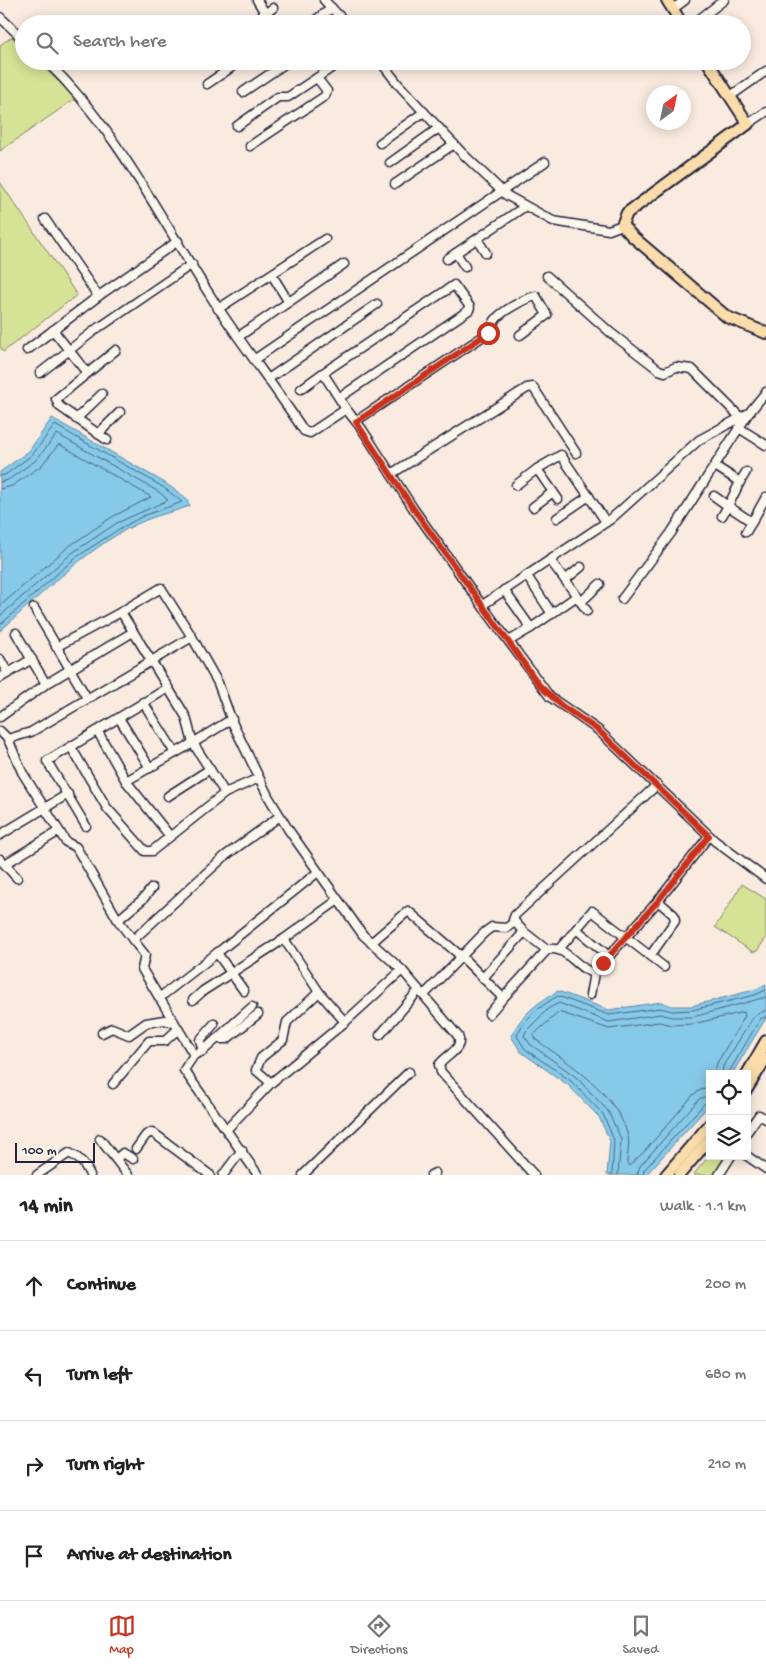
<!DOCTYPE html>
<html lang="en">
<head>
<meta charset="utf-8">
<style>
	:root { --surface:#fff; --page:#f6f6f6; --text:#222; --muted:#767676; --line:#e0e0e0; --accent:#c8321e }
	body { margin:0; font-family:"Gochi Hand",sans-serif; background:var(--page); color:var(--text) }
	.controls { position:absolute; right:15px; bottom:15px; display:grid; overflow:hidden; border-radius:0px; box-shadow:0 2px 12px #0003 }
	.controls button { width:45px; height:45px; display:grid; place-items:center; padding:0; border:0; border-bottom:1px solid var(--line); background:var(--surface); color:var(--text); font:25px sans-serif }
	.compass { position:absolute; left:646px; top:85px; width:45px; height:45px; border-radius:50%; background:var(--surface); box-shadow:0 2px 12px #0003; rotate:33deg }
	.scale { position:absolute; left:15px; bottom:12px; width:80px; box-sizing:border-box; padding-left:5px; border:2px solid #22223b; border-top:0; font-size:14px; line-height:18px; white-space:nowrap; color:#22223b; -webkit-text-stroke:4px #fbf7ec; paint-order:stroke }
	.stop { position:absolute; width:15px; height:15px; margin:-11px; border:4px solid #c8321e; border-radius:50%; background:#fff }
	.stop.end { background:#c8321e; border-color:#fff; box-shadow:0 1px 5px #0008 }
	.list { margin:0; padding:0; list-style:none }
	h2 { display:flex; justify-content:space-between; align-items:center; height:65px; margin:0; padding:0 20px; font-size:21px }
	h2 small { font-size:16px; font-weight:400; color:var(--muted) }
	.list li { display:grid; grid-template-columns:32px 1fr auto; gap:15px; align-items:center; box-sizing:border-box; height:90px; padding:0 20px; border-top:1px solid var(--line) }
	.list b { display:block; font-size:19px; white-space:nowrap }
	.list em { font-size:16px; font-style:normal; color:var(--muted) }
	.icon { flex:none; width:28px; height:28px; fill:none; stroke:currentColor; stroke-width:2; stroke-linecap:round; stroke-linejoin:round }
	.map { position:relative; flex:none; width:766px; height:1175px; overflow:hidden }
	.search { position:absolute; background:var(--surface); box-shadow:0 2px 12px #0003; left:15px; right:15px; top:15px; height:55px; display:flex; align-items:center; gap:12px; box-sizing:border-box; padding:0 18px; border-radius:28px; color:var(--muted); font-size:19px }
	.sheet { height:425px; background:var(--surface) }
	nav { display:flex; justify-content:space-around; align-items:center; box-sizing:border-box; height:70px; border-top:1px solid var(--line); background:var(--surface); font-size:14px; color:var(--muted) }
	nav a { display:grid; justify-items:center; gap:2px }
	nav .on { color:var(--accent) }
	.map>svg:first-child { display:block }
	.green { fill:#d6e295; stroke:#7c8268 }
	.water { fill:#86c9e8; stroke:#5e86a3 }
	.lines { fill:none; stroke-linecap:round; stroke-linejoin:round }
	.shore { stroke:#4a6580; stroke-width:1 }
	.minor-casing { stroke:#22223b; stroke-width:11 }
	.major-casing { stroke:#22223b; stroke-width:14 }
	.minor { stroke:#fbf7ec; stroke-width:8 }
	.major { stroke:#faddab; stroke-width:10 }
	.route { stroke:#c8321e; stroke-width:6 }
</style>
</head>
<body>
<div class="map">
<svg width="766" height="1175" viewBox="0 0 766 1175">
	<rect width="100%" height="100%" fill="#faebe0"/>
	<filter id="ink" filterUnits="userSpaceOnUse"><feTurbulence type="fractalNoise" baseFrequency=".02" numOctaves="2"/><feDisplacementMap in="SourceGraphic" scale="10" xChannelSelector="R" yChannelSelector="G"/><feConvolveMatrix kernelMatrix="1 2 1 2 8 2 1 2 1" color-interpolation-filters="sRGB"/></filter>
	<g filter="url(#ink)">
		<g class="green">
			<path d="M 12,37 L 24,48 L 24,61 L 37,61 L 76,98 L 0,151 L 0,45 Z"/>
			<path d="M 0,182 L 77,295 L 3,352 L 0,346 Z"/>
			<path d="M 742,884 L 766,899 L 766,938 L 757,951 L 753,952 L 715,927 Z"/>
			<path d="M 710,1155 L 727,1157 L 716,1175 L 693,1175 Z"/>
		</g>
		<g class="water">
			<path d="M 52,418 L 165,483 L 185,497 L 190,506 C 176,511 161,514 146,520 C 94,541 42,594 0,631 L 0,472 L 29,451 Z"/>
			<path d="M 766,984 L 766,1018 L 732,1074 L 710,1074 L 710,1104 L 646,1175 L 607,1175 L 610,1141 L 599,1117 L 568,1085 L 521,1052 L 511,1036 C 520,1016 539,1001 558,991 L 609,1010 L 661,1002 L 672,1006 L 691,1006 L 754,990 Z"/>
		</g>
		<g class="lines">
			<g class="shore">
				<path d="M 0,476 L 5,475 L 32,455 L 55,425 L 163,487 L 182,502 L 143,516 L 119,529 L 75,558 L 0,625"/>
				<path d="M 0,482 L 8,480 L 36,460 L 57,434 L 159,492 L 168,500 L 117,523 L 72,553 L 0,616"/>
				<path d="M 0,489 L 12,486 L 41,466 L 59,444 L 151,497 L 112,517 L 68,547 L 0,606"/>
				<path d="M 722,1074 L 723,1066 L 754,1016 L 766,1010"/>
				<path d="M 728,1074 L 760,1019 L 766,1017"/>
				<path d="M 710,1088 L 700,1090 L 694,1094 L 644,1152 L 629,1166 L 627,1163 C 627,1155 630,1144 628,1136 C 616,1092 570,1064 535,1039 L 533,1035 L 559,1012 L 609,1029 L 659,1022 L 672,1025 L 693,1024 L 744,1012 L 745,1016 L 717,1063 L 714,1074"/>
				<path d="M 612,1175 L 614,1140 L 603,1114 L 571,1081 L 525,1049 L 517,1036 C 522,1020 543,1004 558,996 L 609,1015 L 660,1008 L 672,1011 L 692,1010 L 755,995 L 766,990"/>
				<path d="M 618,1175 L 621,1139 L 608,1111 L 576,1077 L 530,1044 L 524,1036 L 526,1031 L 549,1008 L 559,1003 L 609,1022 L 660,1014 L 672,1017 L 693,1017 L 766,997"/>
				<path d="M 637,1175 L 640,1166 L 699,1099 L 710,1095"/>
				<path d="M 643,1175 L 644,1170 L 704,1104 L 710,1102"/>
			</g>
			<g class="minor-casing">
				<g id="minor">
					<path d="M 257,0 L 265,13"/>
					<path d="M 324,0 L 347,24"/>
					<path d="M 673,9 L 685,0"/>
					<path d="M 0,17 L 24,40"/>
					<path d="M 250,24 L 273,8"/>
					<path d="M 310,24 L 332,8"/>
					<path d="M 693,24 L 724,0"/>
					<path d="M 46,61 C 120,132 163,225 219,309 C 246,350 277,390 304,431 L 310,433 L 346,409 L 362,429 L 413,508 L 484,608"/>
					<path d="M 380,61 L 398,84 L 462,153 L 506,195 L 553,221 L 609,230 L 622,225"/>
					<path d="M 207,84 L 241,61"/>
					<path d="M 243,92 L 289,61"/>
					<path d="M 729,97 L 766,71"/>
					<path d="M 748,124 L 766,112"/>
					<path d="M 237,126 L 278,97 L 288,97 L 342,61"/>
					<path d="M 380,143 L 424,112"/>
					<path d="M 250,146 L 325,96 L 327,91 L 317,78"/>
					<path d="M 390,163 L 439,128"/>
					<path d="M 395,184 L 454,144"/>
					<path d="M 45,219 L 98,296"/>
					<path d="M 477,239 L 486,253"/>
					<path d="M 456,253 L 465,267"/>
					<path d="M 447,259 L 524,207"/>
					<path d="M 272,275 L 288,301"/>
					<path d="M 547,276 L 611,333 L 659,370 L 665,372 L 676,367 L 692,369 L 740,417"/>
					<path d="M 218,309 L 325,239"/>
					<path d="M 103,325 L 192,264"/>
					<path d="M 53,330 L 87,373"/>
					<path d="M 238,337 L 344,264"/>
					<path d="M 27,350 L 100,295 L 178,241"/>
					<path d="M 255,359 L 545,162"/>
					<path d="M 40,373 L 99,327"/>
					<path d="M 268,379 L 377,304"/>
					<path d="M 301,389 L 323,373"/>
					<path d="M 766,392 L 749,413 L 699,440 L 611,519 L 484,604 L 484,608 L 550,697 L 598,730 L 715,841 L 766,879"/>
					<path d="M 339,398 L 469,310 L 470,307 L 454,285 L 323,373 L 346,409"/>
					<path d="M 76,419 L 102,394"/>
					<path d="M 356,421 L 488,333 C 493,328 492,324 496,319 C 501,312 527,297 536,296 L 547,315 L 520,335"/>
					<path d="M 739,428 L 766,445"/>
					<path d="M 98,434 L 120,412"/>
					<path d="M 107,440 L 59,406 L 56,399 L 116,350"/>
					<path d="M 391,474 L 527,388 L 533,387 L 576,453"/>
					<path d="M 740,482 L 746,472"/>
					<path d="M 516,485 L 537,469"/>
					<path d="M 714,496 L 728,506 L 740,482 L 715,466"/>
					<path d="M 558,499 L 537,469 L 561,455 L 606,522"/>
					<path d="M 533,507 L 553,492"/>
					<path d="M 722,516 L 728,506 L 752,522 L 766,497"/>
					<path d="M 557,518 L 589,496"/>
					<path d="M 746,532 L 752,522"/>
					<path d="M 527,576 L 552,614"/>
					<path d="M 565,580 L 581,567"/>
					<path d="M 504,590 L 531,628 L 509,641"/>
					<path d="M 578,598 L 587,611"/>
					<path d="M 622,599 L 671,533 L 748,414"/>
					<path d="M 581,602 L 600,584"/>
					<path d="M 34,608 L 87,698"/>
					<path d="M 121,612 L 180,707 L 186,717 L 193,743 L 232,719"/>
					<path d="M 531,628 L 577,596 L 550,560"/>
					<path d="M 16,633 L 46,684"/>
					<path d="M 56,647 L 121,612 L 161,588 L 192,637"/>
					<path d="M 0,659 L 8,673"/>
					<path d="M 0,678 L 32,659"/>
					<path d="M 143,702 L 175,753"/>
					<path d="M 0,717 L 46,684 L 133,632"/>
					<path d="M 119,718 L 150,768"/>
					<path d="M 0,731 L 8,739 L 22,772 L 66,842 L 76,847 L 118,920 L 133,940"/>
					<path d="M 98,732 L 126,781 L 193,743 L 225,793 L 259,778"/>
					<path d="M 8,739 L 31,732 L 192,637 L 218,683 L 233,724 L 268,796 L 288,829 L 363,935 L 402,970 L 458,1036 C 464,1049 446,1055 439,1065 L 441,1072 L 534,1175"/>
					<path d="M 71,747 L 107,808 L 145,851 L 152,851 L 225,793"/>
					<path d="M 126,781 L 169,835"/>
					<path d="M 168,796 L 210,769"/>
					<path d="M 86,826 L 47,761 L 168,688"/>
					<path d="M 0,835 L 68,794"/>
					<path d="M 0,859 L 17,878"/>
					<path d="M 5,864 L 59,831"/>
					<path d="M 118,920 L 143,899 L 152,888"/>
					<path d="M 576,929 L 609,956"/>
					<path d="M 284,939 L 319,992 L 287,1022 L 283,1040 L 261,1058 L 256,1070 L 271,1083 L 345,1022 L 402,970"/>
					<path d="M 371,943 L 408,911 L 462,957 L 503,998 L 547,950 C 565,943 577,970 594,973 L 658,901 L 709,836"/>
					<path d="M 560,948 L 592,911 L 650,956 L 675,921 L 674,915 L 658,901"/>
					<path d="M 547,950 L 524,932 L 513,920 L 515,915 L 657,785"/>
					<path d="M 650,956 L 664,967"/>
					<path d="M 483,978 L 524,932"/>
					<path d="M 244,991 L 217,953 L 318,872"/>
					<path d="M 319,992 L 345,1022"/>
					<path d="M 424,995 L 485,932 L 492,927 L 506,928 L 515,922"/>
					<path d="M 590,995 L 594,973"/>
					<path d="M 159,998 L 217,953"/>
					<path d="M 193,1000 L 203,991 L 284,939 L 338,900"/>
					<path d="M 489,1014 L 503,998"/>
					<path d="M 102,1033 L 112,1028 L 129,1035 L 146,1023 L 164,1020 L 174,1023"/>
					<path d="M 380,1035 L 419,990"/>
					<path d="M 217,1039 L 227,1039 L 258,1014"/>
					<path d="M 203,1051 L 200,1040 L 214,1024"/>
					<path d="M 194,1055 L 203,1051 L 252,1007"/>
					<path d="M 113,1084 L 149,1041 L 165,1041 L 178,1029"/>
					<path d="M 227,1129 L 271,1083"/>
					<path d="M 747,1132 L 759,1115 L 766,1119"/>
					<path d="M 100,1139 L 128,1175"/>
					<path d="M 136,1149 L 146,1135 L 152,1132 L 210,1175"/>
					<path d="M 747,1156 L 766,1169"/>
					<path d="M 116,1159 L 123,1153 L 133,1159"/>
					<path d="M 37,1175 L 69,1153 C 80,1158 85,1164 90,1175"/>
					<path d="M 223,1175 L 242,1150"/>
					<path d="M 258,1175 L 184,1070 L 194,1055 L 142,969 L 145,955 L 133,940 L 225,856 L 280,816"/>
					<path d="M 303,1175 L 409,1072"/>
					<path d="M 431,1175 L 435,1173"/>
					<path d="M 719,1175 L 731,1156"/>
				</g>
			</g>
			<g class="major-casing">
				<g id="major">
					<path d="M 667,0 L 682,24"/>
					<path d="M 707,61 L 748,124 L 627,213 L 622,225 L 632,236 L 727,317 L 766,333"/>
					<path d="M 747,1074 L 766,1041"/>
					<path d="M 747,1089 L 766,1058"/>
					<path d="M 666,1175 L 710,1124"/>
					<path d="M 679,1175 L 710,1139"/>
				</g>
			</g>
			<use href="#minor" class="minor"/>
			<use href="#major" class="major"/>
		</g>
	</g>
	<g class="lines" filter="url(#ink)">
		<path class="route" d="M 488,333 L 356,422 L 413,508 L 540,686 L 562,706 L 598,730 L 709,836 L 658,901 L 603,963"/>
	</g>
</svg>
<div class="controls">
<button><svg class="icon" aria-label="locate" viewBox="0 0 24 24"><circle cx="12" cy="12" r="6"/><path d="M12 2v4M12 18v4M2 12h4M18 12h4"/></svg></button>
<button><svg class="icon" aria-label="layers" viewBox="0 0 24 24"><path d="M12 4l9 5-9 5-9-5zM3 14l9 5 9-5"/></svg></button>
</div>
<svg class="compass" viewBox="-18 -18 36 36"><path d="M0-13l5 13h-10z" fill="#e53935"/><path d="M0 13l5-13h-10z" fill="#767676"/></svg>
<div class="scale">100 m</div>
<div class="stop" style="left:488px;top:333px"></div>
<div class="stop end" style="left:603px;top:963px"></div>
<div class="search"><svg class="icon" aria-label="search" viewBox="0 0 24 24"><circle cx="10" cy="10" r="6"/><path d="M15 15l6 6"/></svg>Search here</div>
</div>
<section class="sheet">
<h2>14 min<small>Walk · 1.1 km</small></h2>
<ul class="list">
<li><svg class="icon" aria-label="ahead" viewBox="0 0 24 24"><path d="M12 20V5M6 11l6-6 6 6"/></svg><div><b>Continue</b></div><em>200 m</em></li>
<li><svg class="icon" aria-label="left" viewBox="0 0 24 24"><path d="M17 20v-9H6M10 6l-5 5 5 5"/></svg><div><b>Turn left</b></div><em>680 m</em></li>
<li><svg class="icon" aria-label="right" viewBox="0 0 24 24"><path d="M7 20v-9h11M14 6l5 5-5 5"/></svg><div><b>Turn right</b></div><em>210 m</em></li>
<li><svg class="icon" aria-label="arrive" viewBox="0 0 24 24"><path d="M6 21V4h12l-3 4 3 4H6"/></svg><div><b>Arrive at destination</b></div></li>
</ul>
</section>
<nav>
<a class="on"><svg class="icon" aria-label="map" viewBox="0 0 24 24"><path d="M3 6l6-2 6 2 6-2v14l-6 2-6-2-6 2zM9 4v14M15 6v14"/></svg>Map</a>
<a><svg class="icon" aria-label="directions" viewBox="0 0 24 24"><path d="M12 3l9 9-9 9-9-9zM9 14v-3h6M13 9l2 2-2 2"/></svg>Directions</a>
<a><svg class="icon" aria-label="saved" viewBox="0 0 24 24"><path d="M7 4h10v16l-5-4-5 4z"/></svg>Saved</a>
</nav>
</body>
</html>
